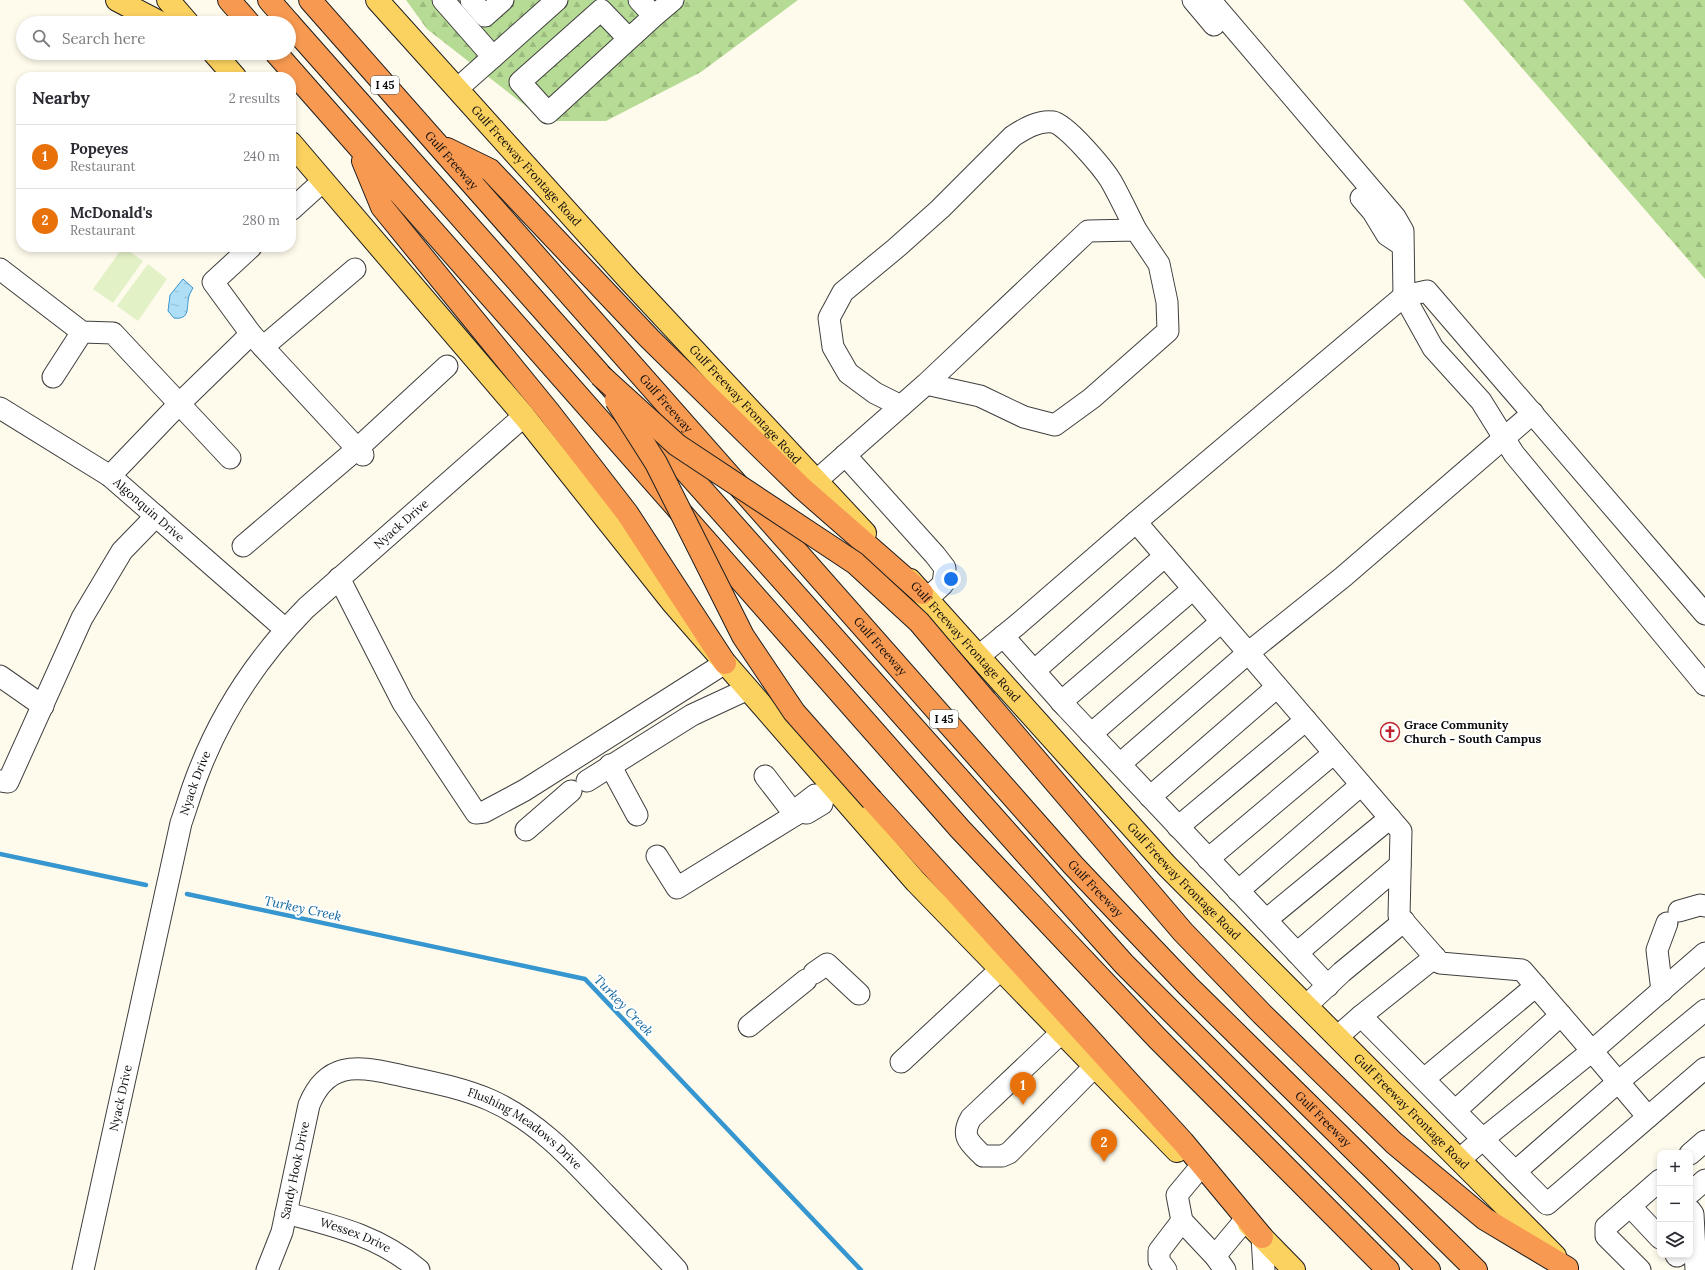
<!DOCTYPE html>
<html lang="en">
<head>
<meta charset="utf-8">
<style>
	:root { --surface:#fff; --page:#f7f7f7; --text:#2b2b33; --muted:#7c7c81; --line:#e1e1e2; --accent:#bf222e }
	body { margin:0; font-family:Lora,serif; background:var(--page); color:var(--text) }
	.controls { position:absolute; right:12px; bottom:12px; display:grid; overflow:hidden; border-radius:8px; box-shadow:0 2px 6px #0003 }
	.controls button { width:36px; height:36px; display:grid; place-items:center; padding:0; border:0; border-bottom:1px solid var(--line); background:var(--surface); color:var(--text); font:20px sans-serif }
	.you { position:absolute; left:951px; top:579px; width:14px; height:14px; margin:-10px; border:3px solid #fff; border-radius:50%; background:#1a73e8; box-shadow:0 0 0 6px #1a73e833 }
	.badge { display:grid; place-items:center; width:26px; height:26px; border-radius:50%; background:var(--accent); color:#fff; font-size:13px; font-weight:700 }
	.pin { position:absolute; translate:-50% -33px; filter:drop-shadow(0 1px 2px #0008) }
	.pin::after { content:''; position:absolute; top:21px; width:14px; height:12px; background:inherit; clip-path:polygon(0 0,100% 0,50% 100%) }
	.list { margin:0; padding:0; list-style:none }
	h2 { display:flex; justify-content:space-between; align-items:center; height:52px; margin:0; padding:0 16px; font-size:17px }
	h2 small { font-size:13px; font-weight:400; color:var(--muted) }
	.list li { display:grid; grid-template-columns:26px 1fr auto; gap:12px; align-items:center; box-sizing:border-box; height:64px; padding:0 16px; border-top:1px solid var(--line) }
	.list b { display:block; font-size:15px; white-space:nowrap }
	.list p { margin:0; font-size:13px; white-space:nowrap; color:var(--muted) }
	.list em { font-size:13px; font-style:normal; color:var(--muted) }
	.icon { flex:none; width:22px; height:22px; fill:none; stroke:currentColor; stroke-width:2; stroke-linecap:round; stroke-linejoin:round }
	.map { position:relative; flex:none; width:1705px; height:1270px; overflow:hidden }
	.search { position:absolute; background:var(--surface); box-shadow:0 2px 6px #0003; left:16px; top:16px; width:280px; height:44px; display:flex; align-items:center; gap:10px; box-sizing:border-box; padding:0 14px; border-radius:22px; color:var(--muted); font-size:15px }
	.panel { position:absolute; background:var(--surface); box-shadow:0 2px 6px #0003; left:16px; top:72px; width:280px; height:180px; border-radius:16px }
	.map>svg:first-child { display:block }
	.forest { fill:url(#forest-firs) }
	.pitch { fill:#e3f1c7 }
	.water { fill:url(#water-ripples); stroke:#3596d0 }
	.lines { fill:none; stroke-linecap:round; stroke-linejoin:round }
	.stream { stroke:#3596d0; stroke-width:4.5 }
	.minor-casing { stroke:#3f3f3f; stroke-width:23 }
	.major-casing { stroke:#1d1d1d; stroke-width:24 }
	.highway-casing { stroke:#1d1d1d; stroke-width:24 }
	.minor { stroke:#fff; stroke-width:21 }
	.major { stroke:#fbd15f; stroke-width:22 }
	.highway { stroke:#f79951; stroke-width:22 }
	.highway-bridge-casing { stroke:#1d1d1d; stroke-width:24; stroke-linecap:butt }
	.highway-bridge { stroke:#f79951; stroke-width:22 }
	.labels { text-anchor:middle; stroke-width:4; stroke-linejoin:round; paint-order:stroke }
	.shield { fill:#fff; stroke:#555; stroke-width:1 }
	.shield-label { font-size:11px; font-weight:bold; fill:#0c0c0c }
	.street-label { font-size:12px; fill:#0c0c0c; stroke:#fff }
	.poi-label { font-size:12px; font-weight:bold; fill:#0c0c0c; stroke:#fff; text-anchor:start }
	.water-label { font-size:13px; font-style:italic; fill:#1367a0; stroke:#fff }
</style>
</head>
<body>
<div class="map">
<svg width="1705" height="1270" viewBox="0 0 1705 1270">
	<defs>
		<pattern id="forest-firs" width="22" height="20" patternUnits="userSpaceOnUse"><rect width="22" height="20" fill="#b6db94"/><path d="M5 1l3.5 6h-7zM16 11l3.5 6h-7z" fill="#9bbb7e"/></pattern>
		<pattern id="water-ripples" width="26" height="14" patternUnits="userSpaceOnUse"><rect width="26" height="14" fill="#afdef7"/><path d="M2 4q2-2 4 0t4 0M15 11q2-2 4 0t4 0" fill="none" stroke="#95bdd3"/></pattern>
	</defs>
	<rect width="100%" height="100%" fill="#fffbec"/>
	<g class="forest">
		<path d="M 406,0 L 798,0 L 701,72 L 606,121 L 545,121 L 427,29 Z"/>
		<path d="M 1463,0 L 1705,0 L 1705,279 Z"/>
	</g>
	<g class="pitch">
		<path d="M 123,247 L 143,261 L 113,303 L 93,289 Z"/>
		<path d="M 148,264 L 167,279 L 138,321 L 117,306 Z"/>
	</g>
	<path class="water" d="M 183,279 L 193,288 C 192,290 190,293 189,296 C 186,307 191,320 174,318 L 168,311 L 170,295 Z"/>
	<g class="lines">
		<g class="stream">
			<path d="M 0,854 L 146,885"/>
			<path d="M 187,894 L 585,979 L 861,1270"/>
		</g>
		<g class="minor-casing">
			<g id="minor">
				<path d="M 443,0 L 493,57"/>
				<path d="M 471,0 L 485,16 L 503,0"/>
				<path d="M 1193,0 L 1214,25"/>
				<path d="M 1210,0 L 1395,217 L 1403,231 L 1404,296 L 1427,291 L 1705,614"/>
				<path d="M 654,16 L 673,0"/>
				<path d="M 629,39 L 601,10 L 520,82 L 548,113 L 654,16 L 639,0"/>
				<path d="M 457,89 L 557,0"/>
				<path d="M 1361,198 L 1373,212 L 1387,235 L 1402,245"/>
				<path d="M 291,210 L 323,181"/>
				<path d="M 251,247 L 213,282 L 251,334 L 363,455"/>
				<path d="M 0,269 L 82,332 L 113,333 L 230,458"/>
				<path d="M 263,347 L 355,269"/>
				<path d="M 53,377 L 82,332"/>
				<path d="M 901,406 L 875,393 L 848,373 L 833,347 L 829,318 L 843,292 L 895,249 L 940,209 L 1013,136 C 1024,129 1038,120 1053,122 C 1066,124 1103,168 1111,181 C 1120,197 1128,214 1136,230"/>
				<path id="s1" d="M 0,408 L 110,476 L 285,629"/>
				<path d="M 845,455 L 935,555 L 945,568 L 943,584 L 927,599"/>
				<path d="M 110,476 L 179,404 L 251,334"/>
				<path d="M 816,481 L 926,384 L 980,396 L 1024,417 L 1055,425 L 1092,398 L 1168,331 L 1167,302 L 1159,264 L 1136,230 L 1088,231 L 926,384"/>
				<path d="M 1136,522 L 1404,296 L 1433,348 L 1481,401 L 1514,454 L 1705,685"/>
				<path d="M 243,546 L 357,449 L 447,366"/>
				<path d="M 339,578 L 403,703 L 476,813 L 484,812 L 525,790 L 725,663"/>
				<path d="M 1003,636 L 1066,707 L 1328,986"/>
				<path d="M 979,656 L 1017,625 L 1136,522 L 1401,831 L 1399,916 L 1440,963 L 1522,970 L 1592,1051 L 1705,953"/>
				<path d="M 1034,671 L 1165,556"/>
				<path d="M 0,676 L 43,706"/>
				<path d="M 1061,702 L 1193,589"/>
				<path d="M 1091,734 L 1221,622"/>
				<path d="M 1120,764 L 1248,653 L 1343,577 L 1533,413"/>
				<path d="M 610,765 L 637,815"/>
				<path d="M 765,776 L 795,815"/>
				<path d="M 0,781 L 8,782 L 82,618 L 122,551 L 156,516"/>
				<path d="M 587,781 L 692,715 L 748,689"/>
				<path d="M 824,795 L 822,804 L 807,813 L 800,812 L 802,805 L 815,795 L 824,795 L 834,788"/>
				<path d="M 1150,797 L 1277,687"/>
				<path d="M 1178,827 L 1306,720"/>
				<path d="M 526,830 L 571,791"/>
				<path d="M 657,856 L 677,888 L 800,812"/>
				<path d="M 1208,859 L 1334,753"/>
				<path d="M 1238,891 L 1361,785"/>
				<path d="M 1679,911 L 1700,905 L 1705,906"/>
				<path d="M 1266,920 L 1390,818"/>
				<path d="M 1297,953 L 1400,865"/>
				<path d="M 1435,957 L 1361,1016 L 1547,1204 L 1705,1068"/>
				<path d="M 814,973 L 827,964 L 859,994"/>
				<path d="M 1662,991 L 1657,950 L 1667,923"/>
				<path d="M 1306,1006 L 1342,972 L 1404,921"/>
				<path d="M 749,1026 L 806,980"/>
				<path d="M 1062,1032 L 971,1118 C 960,1137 970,1143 983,1156 L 1002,1156 L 1009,1153 L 1095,1066"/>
				<path d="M 1337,1037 L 1361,1016"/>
				<path d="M 901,1062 L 1001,969"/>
				<path d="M 1424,1079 L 1536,986"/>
				<path d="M 1455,1111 L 1561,1015"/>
				<path d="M 1690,1154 L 1705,1141"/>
				<path d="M 1459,1160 L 1483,1139 L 1592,1051 L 1648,1117"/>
				<path d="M 1197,1171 L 1177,1195 L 1182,1221 L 1215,1256 L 1225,1270"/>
				<path d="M 1515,1172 L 1618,1082 L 1705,1010"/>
				<path d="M 1690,1193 L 1705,1180"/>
				<path d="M 1630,1206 L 1660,1238"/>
				<path d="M 1690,1210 L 1693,1214 L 1696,1270"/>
				<path id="s2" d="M 286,1213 C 336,1226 379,1236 419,1270"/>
				<path d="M 1262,1237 L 1264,1270"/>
				<path d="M 1676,1255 L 1677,1256"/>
				<path d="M 1215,1256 L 1245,1220"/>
				<path id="s3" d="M 83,1270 L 181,823 C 187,806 192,788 199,771 C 223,709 260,655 306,608 L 524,416"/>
				<path id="s4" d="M 267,1270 L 282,1232 L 309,1105 C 326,1063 355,1065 394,1074 C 426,1081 460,1087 490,1100 C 537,1121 570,1157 604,1193 C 629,1219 653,1244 677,1270"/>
				<path d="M 1166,1270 L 1159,1261 L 1159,1251 L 1182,1221"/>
				<path d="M 1640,1270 L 1606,1236 L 1606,1227 L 1660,1180"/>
			</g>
		</g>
		<g class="major-casing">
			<g id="major">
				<path d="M 117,0 L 161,23"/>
				<path d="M 168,0 L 188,23"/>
				<path id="s5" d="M 377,0 L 628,279 L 865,533"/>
				<path d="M 214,53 L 235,77"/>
				<path d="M 291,143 L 524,416 L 672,602 L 916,882 L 1177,1151"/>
				<path id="s6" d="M 910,580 L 1167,866 L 1555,1256"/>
				<path d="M 1249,1224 L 1294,1270"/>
			</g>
		</g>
		<g class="highway-casing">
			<g id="highway">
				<path d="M 229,0 L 249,23"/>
				<path d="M 269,0 L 289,23"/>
				<path id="s7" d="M 310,0 L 1073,865 L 1188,986 L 1476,1270"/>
				<path d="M 289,23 L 613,389"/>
				<path d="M 276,53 L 960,829 L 1157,1038 L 1388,1270"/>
				<path d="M 447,149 L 490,170 L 650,339 L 802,488 L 922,593"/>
				<path d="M 363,161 L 382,207 L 549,412 L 627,513 L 725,663"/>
				<path d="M 649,430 L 1124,964 L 1429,1270"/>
				<path d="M 986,701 L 1183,932 L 1262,1014 L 1394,1143 L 1485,1219 L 1567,1268"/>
				<path d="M 872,800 L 1183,1142 L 1262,1237"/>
			</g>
		</g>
		<use href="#minor" class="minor"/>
		<use href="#major" class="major"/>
		<use href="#highway" class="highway"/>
		<g class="highway-bridge-casing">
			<g id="highway-bridge">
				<path d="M 600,375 L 677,445 L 855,563 L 919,622 L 986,701"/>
				<path d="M 616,400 L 656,463 L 743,636 L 794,712 L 872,800"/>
			</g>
		</g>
		<use href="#highway-bridge" class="highway-bridge"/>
	</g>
	<defs>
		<g id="church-ring" transform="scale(1)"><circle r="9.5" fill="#fff" stroke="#bf222e" stroke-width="1.5"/><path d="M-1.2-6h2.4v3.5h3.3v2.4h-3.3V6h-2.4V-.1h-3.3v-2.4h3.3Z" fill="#bf222e"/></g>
	</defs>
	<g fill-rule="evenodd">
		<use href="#church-ring" x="1390" y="732"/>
	</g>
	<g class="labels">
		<g class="shield">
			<rect x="371" y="76" width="28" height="18" rx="3"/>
			<rect x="930" y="710" width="28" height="18" rx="3"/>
		</g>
		<g class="shield-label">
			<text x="385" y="89">I 45</text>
			<text x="944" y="723">I 45</text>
		</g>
		<g class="street-label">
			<text dy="4" stroke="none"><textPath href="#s7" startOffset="214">Gulf Freeway</textPath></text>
			<text dy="4" stroke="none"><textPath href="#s5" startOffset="223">Gulf Freeway Frontage Road</textPath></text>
			<text dy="4" stroke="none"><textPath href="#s7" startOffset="538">Gulf Freeway</textPath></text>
			<text dy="4" stroke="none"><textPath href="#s5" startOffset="547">Gulf Freeway Frontage Road</textPath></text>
			<text dy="4" stroke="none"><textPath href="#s1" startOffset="181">Algonquin Drive</textPath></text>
			<text dy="4" stroke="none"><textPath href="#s3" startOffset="836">Nyack Drive</textPath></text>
			<text dy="4" stroke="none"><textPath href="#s6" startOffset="83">Gulf Freeway Frontage Road</textPath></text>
			<text dy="4" stroke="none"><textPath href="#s7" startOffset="862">Gulf Freeway</textPath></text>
			<text dy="4" stroke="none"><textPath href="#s3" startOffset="500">Nyack Drive</textPath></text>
			<text dy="4" stroke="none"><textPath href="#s6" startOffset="407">Gulf Freeway Frontage Road</textPath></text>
			<text dy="4" stroke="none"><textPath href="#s7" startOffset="1186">Gulf Freeway</textPath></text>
			<text dy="4" stroke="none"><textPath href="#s3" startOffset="176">Nyack Drive</textPath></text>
			<text dy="4" stroke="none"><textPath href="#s6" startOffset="731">Gulf Freeway Frontage Road</textPath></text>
			<text dy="4" stroke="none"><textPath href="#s7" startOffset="1510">Gulf Freeway</textPath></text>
			<text dy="4" stroke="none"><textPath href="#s4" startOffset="417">Flushing Meadows Drive</textPath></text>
			<text dy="4" stroke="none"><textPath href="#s4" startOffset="104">Sandy Hook Drive</textPath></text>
			<text dy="4" stroke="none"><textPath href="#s2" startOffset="73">Wessex Drive</textPath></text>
		</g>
		<g class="poi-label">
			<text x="1404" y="729">Grace Community<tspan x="1404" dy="14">Church - South Campus</tspan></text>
		</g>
		<g class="water-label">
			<text transform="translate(303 908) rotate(12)" y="5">Turkey Creek</text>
			<text transform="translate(624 1005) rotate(46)" y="5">Turkey Creek</text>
		</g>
	</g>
</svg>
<div class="controls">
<button>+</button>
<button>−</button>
<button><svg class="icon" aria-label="layers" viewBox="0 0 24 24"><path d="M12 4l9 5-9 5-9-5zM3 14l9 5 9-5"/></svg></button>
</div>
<div class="you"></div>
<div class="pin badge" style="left:1023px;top:1105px;background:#e8710a">1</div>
<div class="pin badge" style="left:1104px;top:1162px;background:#e8710a">2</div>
<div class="search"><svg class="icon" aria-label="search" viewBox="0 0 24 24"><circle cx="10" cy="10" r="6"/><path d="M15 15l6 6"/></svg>Search here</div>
<section class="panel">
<h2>Nearby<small>2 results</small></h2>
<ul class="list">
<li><span class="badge" style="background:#e8710a">1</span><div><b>Popeyes</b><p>Restaurant</p></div><em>240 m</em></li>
<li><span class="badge" style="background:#e8710a">2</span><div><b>McDonald's</b><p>Restaurant</p></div><em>280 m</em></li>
</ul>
</section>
</div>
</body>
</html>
